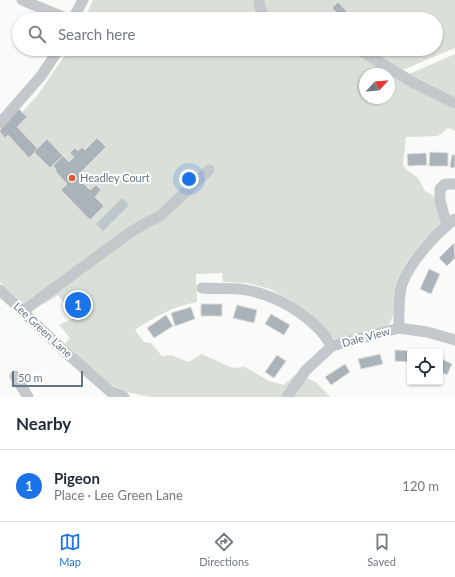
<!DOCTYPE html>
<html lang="en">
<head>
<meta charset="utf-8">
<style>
	:root { --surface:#fff; --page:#f6f6f7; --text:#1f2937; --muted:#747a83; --line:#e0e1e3; --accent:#1a73e8 }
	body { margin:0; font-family:Lato,sans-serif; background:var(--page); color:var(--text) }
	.controls { position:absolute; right:12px; bottom:12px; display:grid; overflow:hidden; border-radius:4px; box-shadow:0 1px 3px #0004 }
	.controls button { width:36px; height:36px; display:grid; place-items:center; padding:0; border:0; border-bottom:1px solid var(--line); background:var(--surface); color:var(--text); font:20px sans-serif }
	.compass { position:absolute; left:359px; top:68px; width:36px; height:36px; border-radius:50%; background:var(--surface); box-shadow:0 1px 3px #0004; rotate:64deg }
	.scale { position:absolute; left:12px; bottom:10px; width:71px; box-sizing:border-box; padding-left:4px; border:2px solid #657683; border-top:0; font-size:11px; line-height:14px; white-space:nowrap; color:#657683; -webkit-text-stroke:3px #fff; paint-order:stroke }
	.you { position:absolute; left:189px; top:179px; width:14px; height:14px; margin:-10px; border:3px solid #fff; border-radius:50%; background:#1a73e8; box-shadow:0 0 0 6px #1a73e833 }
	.badge { display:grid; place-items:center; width:26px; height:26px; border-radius:50%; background:var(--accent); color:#fff; font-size:13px; font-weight:700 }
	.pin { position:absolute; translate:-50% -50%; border:2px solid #fff; box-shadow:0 1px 4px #0006 }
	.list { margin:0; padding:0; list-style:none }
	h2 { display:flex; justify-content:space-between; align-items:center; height:52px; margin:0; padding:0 16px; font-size:17px }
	h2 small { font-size:13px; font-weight:400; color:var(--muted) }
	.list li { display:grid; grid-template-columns:26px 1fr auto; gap:12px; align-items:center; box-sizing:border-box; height:72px; padding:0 16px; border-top:1px solid var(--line) }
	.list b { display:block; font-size:15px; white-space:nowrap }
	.list p { margin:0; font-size:13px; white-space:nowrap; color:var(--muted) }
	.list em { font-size:13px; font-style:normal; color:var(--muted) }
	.icon { flex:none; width:22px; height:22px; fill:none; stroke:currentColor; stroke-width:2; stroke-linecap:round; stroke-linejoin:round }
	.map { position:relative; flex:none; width:455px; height:397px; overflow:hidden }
	.search { position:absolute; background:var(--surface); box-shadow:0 1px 3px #0004; left:12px; right:12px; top:12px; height:44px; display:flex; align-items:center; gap:10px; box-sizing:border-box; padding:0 14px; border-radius:22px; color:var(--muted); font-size:15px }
	.sheet { height:124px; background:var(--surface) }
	nav { display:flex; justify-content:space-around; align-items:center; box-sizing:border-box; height:56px; border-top:1px solid var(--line); background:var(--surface); font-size:11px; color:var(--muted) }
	nav a { display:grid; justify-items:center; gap:2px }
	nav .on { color:var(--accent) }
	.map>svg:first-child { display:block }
	.green { fill:#dadfd7; fill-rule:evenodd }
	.water { fill:#bbc7cb }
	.building { fill:#aab3b9; stroke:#dcdcda }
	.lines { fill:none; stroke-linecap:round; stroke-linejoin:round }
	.minor { stroke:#c3c8cc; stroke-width:11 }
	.poi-dot { fill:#e4572e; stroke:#fff; stroke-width:1.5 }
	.labels { text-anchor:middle; stroke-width:4; stroke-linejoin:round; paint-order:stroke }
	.poi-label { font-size:11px; fill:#657683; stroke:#fff; text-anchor:start }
	.street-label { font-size:11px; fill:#657683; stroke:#fff }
</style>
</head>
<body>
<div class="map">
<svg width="455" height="397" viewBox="0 0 455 397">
	<rect width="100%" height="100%" fill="#fafaf8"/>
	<g class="green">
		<path d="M 93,0 L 455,0 L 455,48 L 393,74 L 455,109 L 455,131 L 448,128 L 438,136 L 406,137 L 403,165 L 407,170 L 418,178 L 425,191 L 434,196 L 441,223 C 424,240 402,261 396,285 C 394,294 395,319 389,324 C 382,331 348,337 336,340 L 290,300 L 270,289 L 247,283 L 223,282 L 222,273 L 196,274 L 197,302 C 172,307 156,316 135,330 L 144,342 L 151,343 L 162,356 L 171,355 L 188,362 L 202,354 L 232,368 L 245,367 L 269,381 L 284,385 L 296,374 L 316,382 L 330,397 L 150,397 L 122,391 L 99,377 L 65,344 L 70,338 L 59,325 L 91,310 L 90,305 L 83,293 L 65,304 L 58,295 L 44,304 L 35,295 L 23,304 L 0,282 L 0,130 L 19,109 L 22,112 L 37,96 L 69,49 L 436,49 L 436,19 L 84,19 ZM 365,74 L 389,74 L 389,98 L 365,98 Z"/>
		<path d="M 455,54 L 455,97 L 409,74 Z"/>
	</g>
	<path class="water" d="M 122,198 L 129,205 L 103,231 L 96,224 Z"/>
	<g class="building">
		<path d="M 338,2 L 350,15 L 346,19 L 343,19 L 332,8 Z"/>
		<path d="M 19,109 L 27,117 L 17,127 L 38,149 L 29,158 L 8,135 L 5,138 L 0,132 L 0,130 Z"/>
		<path d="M 97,138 L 106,147 L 81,172 L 84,176 L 80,180 L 90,190 L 96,185 L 101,190 L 95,197 L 104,206 L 90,220 L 61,190 L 67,184 L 56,172 L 56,169 L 53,166 L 63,156 L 69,162 L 74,157 L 70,153 L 75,148 L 78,151 L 82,147 L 85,150 Z"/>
		<path d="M 47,139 L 63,156 L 50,168 L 34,152 Z"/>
		<path d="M 430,152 L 448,153 L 448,166 L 429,166 Z"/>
		<path d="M 426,153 L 427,165 L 408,166 L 407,154 Z"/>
		<path d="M 452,155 L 455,155 L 455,168 L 450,167 Z"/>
		<path d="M 454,243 L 455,258 L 447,266 L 439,258 Z"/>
		<path d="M 429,269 L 440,274 L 431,294 L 420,289 Z"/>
		<path d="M 83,297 L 86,304 L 82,306 L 84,311 L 77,315 L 71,303 Z"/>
		<rect x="201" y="304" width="21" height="12"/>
		<path d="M 237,305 L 257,310 L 254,323 L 233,318 Z"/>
		<path d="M 191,307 L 195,319 L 175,326 L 171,313 Z"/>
		<path d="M 271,314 L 290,325 L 284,335 L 265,324 Z"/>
		<path d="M 166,315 L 173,326 L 154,338 L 147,328 Z"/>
		<path d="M 395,350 L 416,351 L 416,352 L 410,352 L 410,362 L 395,361 Z"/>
		<path d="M 380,354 L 383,364 L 361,369 L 358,359 Z"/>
		<path d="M 277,355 L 286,361 L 274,378 L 265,372 Z"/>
		<path d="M 440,358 L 452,364 L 447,375 L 440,371 Z"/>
		<path d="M 345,364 L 350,372 L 331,385 L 325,377 Z"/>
	</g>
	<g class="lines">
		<g class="minor">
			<path d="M 22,0 L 68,19"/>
			<path d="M 259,0 C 259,8 261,14 268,19"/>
			<path d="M 73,19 L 83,0"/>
			<path d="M 358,49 L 414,83 L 455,103"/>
			<path d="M 0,123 L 41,76 L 59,49"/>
			<path d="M 447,225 L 440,201 L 440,189 L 445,184 L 455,184"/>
			<path d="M 202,288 C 214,289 227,288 239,289 C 268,292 296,307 317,327 C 323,332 327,340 332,346"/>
			<path d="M 0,290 L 63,350 L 111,392 L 124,397"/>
			<path d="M 23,311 L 132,231 L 161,215 L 209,170"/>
			<path d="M 399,328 C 399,314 398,298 402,284 C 410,262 436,233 455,219"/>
			<path d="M 15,376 L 28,397"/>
			<path d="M 287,397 L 306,370 L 332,346 L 399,328 L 427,332 L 455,340"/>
		</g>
	</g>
	<circle class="poi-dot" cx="72" cy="178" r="4"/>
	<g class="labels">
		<g class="poi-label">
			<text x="80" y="182">Headley Court</text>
		</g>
		<g class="street-label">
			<text transform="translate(43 330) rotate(43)" y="4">Lee Green Lane</text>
			<text transform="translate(366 337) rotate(-15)" y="4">Dale View</text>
		</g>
	</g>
</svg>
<div class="controls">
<button><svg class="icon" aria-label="locate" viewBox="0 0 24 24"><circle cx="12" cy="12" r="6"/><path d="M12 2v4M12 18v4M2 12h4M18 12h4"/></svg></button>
</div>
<svg class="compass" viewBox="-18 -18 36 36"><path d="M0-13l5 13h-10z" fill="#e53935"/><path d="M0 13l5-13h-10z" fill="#747a83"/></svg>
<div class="scale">50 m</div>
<div class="you"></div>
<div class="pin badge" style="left:78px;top:305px">1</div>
<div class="search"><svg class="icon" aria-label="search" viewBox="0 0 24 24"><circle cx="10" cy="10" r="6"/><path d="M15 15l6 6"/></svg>Search here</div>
</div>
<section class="sheet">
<h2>Nearby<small></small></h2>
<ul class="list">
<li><span class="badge">1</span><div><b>Pigeon</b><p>Place · Lee Green Lane</p></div><em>120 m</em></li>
</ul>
</section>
<nav>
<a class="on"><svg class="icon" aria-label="map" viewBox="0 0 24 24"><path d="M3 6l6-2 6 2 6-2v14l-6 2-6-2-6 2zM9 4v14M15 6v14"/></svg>Map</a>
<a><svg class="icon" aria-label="directions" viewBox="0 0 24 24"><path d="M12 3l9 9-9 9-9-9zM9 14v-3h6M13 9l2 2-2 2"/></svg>Directions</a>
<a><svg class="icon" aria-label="saved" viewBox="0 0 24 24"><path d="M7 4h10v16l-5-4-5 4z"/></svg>Saved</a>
</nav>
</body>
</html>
